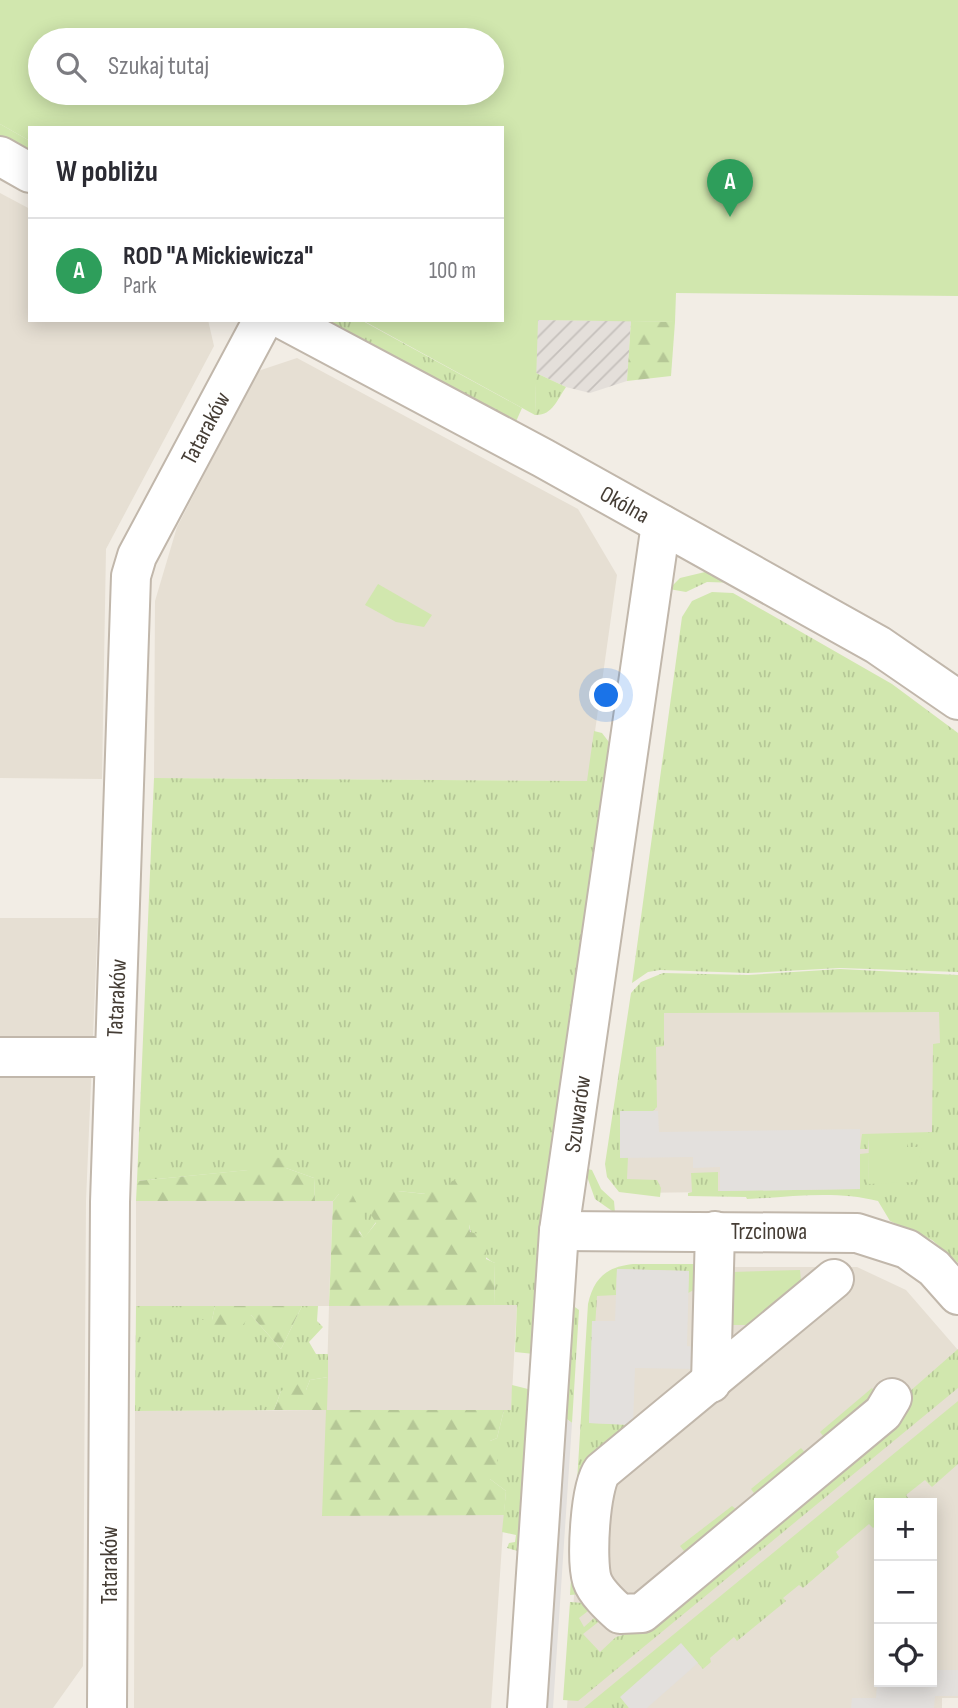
<!DOCTYPE html>
<html lang="pl">
<head>
<meta charset="utf-8">
<style>
	:root { --surface:#fff; --page:#f2f2f3; --text:#2b2b33; --muted:#7c7c81; --line:#e1e1e2; --accent:#0b8043 }
	body { margin:0; font-family:"Sofia Sans Condensed",sans-serif; background:var(--page); color:var(--text) }
	.controls { position:absolute; right:21px; bottom:21px; display:grid; overflow:hidden; border-radius:0px; box-shadow:0 4px 18px #0003 }
	.controls button { width:63px; height:63px; display:grid; place-items:center; padding:0; border:0; border-bottom:2px solid var(--line); background:var(--surface); color:var(--text); font:35px sans-serif }
	.you { position:absolute; left:607px; top:696px; width:24px; height:24px; margin:-18px; border:5px solid #fff; border-radius:50%; background:#1a73e8; box-shadow:0 0 0 10px #1a73e833 }
	.badge { display:grid; place-items:center; width:46px; height:46px; border-radius:50%; background:var(--accent); color:#fff; font-size:23px; font-weight:700 }
	.pin { position:absolute; translate:-50% -58px; filter:drop-shadow(0 2px 4px #0008) }
	.pin::after { content:''; position:absolute; top:37px; width:24px; height:21px; background:inherit; clip-path:polygon(0 0,100% 0,50% 100%) }
	.list { margin:0; padding:0; list-style:none }
	h2 { display:flex; justify-content:space-between; align-items:center; height:91px; margin:0; padding:0 28px; font-size:30px }
	h2 small { font-size:23px; font-weight:400; color:var(--muted) }
	.list li { display:grid; grid-template-columns:46px 1fr auto; gap:21px; align-items:center; box-sizing:border-box; height:105px; padding:0 28px; border-top:2px solid var(--line) }
	.list b { display:block; font-size:26px; white-space:nowrap }
	.list p { margin:0; font-size:23px; white-space:nowrap; color:var(--muted) }
	.list em { font-size:23px; font-style:normal; color:var(--muted) }
	.icon { flex:none; width:38px; height:38px; fill:none; stroke:currentColor; stroke-width:2; stroke-linecap:round; stroke-linejoin:round }
	.map { position:relative; flex:none; width:958px; height:1708px; overflow:hidden }
	.search { position:absolute; background:var(--surface); box-shadow:0 4px 18px #0003; left:28px; top:28px; width:476px; height:77px; display:flex; align-items:center; gap:18px; box-sizing:border-box; padding:0 24px; border-radius:38px; color:var(--muted); font-size:26px }
	.panel { position:absolute; background:var(--surface); box-shadow:0 4px 18px #0003; left:28px; top:126px; width:476px; height:196px; border-radius:0px }
	.map>svg:first-child { display:block }
	.residential { fill:#e6dfd3; fill-rule:evenodd }
	.industrial { fill:url(#industrial-furrows) }
	.grass { fill:url(#grass-tufts) }
	.forest { fill:url(#forest-firs) }
	.green { fill:#d1e7ae; fill-rule:evenodd }
	.parking { fill:#e3e0dd }
	.lines { fill:none; stroke-linecap:round; stroke-linejoin:round }
	.minor-casing { stroke:#c1b7ab; stroke-width:42 }
	.minor { stroke:#fff; stroke-width:38 }
	.labels { text-anchor:middle; stroke-width:6; stroke-linejoin:round; paint-order:stroke }
	.street-label { font-size:23px; fill:#453d35; stroke:#fff }
</style>
</head>
<body>
<div class="map">
<svg width="958" height="1708" viewBox="0 0 958 1708">
	<defs>
		<pattern id="industrial-furrows" width="10" height="10" patternUnits="userSpaceOnUse" patternTransform="scale(1.75)"><rect width="10" height="10" fill="#e4dfda"/><path d="M-1 1l2-2M0 10L10 0M9 11l2-2" fill="none" stroke="#c5c0bc"/></pattern>
		<pattern id="grass-tufts" width="24" height="20" patternUnits="userSpaceOnUse" patternTransform="scale(1.75)"><rect width="24" height="20" fill="#d1e7ae"/><path d="M3 7l-1-3M5 7V3M7 7l1-3M15 17l-1-3M17 17v-4M19 17l1-3" fill="none" stroke="#b5c796"/></pattern>
		<pattern id="forest-firs" width="22" height="20" patternUnits="userSpaceOnUse" patternTransform="scale(1.75)"><rect width="22" height="20" fill="#d1e7ae"/><path d="M5 1l3.5 6h-7zM16 11l3.5 6h-7z" fill="#b5c796"/></pattern>
	</defs>
	<rect width="100%" height="100%" fill="#f2ede5"/>
	<g class="residential">
		<path d="M 0,193 L 30,209 L 30,320 L 208,320 L 214,346 L 106,549 L 102,779 L 0,778 Z"/>
		<path d="M 297,358 L 578,509 L 617,575 L 588,781 L 154,778 L 155,601 L 177,527 L 258,371 Z"/>
		<path d="M 0,918 L 98,918 L 86,1201 L 83,1666 L 53,1708 L 0,1708 Z"/>
		<path d="M 958,991 L 922,1190 L 627,1193 L 608,1169 L 633,993 Z"/>
		<path d="M 136,1201 L 333,1201 L 329,1300 L 517,1305 L 511,1411 L 504,1410 L 323,1515 L 504,1515 L 491,1708 L 134,1708 L 135,1411 L 326,1410 L 329,1306 L 136,1306 Z"/>
		<path d="M 619,1267 L 857,1267 L 906,1290 L 958,1350 L 958,1698 L 942,1698 L 942,1708 L 567,1708 L 593,1292 ZM 879,1503 L 932,1503 L 932,1682 L 879,1682 Z"/>
	</g>
	<path class="industrial" d="M 537,320 L 631,321 L 627,381 L 590,393 L 566,387 L 536,373 Z"/>
	<g class="grass">
		<path d="M 0,124 L 30,141 L 30,154 L 0,138 Z"/>
		<path d="M 326,320 L 361,320 L 522,408 L 514,426 Z"/>
		<path d="M 536,373 L 566,387 C 557,400 552,416 535,415 Z"/>
		<path d="M 705,572 L 722,575 L 738,583 L 707,582 L 686,592 L 669,589 L 680,578 Z"/>
		<path d="M 712,592 L 733,593 L 892,684 L 958,733 L 958,972 L 840,968 L 748,973 L 660,970 L 648,972 L 632,983 L 682,617 L 692,601 Z"/>
		<path d="M 594,731 L 602,733 L 612,746 L 534,1354 L 515,1352 L 517,1305 L 494,1305 L 495,1263 C 482,1258 471,1239 469,1224 L 480,1219 L 446,1190 L 426,1194 L 398,1191 L 364,1239 L 339,1194 L 333,1201 L 315,1201 L 314,1178 L 286,1168 L 285,1158 L 249,1170 L 137,1181 L 154,778 L 587,781 Z"/>
		<path d="M 840,969 L 958,975 L 958,1263 L 932,1240 L 890,1221 L 878,1201 C 835,1190 791,1197 747,1199 L 746,1197 L 688,1196 L 688,1193 L 692,1192 L 691,1173 L 718,1172 L 718,1191 L 860,1189 L 860,1154 L 869,1153 L 868,1184 L 906,1147 L 907,1139 L 869,1138 L 868,1149 L 860,1149 L 862,1134 L 932,1132 L 933,1044 L 940,1043 L 939,1012 L 664,1013 L 664,1046 L 656,1047 L 657,1107 L 653,1111 L 620,1112 L 621,1158 L 628,1157 L 627,1179 L 657,1180 L 661,1188 L 660,1197 L 619,1192 L 607,1177 L 605,1164 L 631,993 L 641,982 L 663,973 L 748,975 Z"/>
		<path d="M 584,1168 L 592,1170 L 601,1189 L 614,1201 L 615,1213 L 595,1199 Z"/>
		<path d="M 633,1264 L 697,1264 L 694,1290 L 688,1293 L 689,1271 L 617,1269 L 616,1295 L 597,1296 L 589,1423 L 633,1425 L 594,1459 L 582,1594 L 570,1595 L 588,1304 C 594,1278 606,1267 633,1264 Z"/>
		<path d="M 568,1302 L 579,1310 L 572,1423 L 564,1417 Z"/>
		<path d="M 136,1306 L 215,1306 L 212,1320 L 197,1330 L 251,1315 L 281,1349 L 302,1306 L 318,1306 L 317,1321 L 323,1327 L 309,1342 L 316,1354 L 328,1354 L 328,1377 L 310,1380 L 306,1390 L 281,1391 L 274,1410 L 135,1411 Z"/>
		<path d="M 958,1349 L 958,1388 L 578,1701 L 563,1700 L 570,1602 L 597,1604 L 579,1618 L 584,1627 L 602,1611 L 606,1616 L 583,1634 L 600,1652 L 616,1637 L 637,1631 Z"/>
		<path d="M 512,1385 L 532,1390 L 521,1552 L 507,1548 L 509,1543 L 515,1542 L 516,1535 L 502,1532 L 506,1491 L 490,1479 L 490,1441 L 497,1438 L 504,1410 L 511,1410 Z"/>
		<path d="M 958,1401 L 958,1464 L 932,1487 L 925,1480 L 906,1495 L 909,1499 L 904,1503 L 879,1503 L 879,1523 L 873,1528 L 869,1524 L 836,1552 L 839,1557 L 803,1588 L 799,1585 L 783,1598 L 786,1601 L 737,1641 L 734,1637 L 710,1658 L 711,1662 L 703,1669 L 681,1644 L 621,1697 L 629,1708 L 584,1708 Z"/>
	</g>
	<g class="forest">
		<path d="M 631,321 L 675,322 L 671,376 L 627,381 Z"/>
		<path d="M 253,1157 L 286,1158 L 286,1168 L 314,1178 L 315,1201 L 136,1201 L 137,1181 L 248,1170 Z"/>
		<path d="M 461,1179 L 482,1193 L 480,1220 L 469,1225 L 470,1232 L 486,1236 L 486,1259 L 495,1263 L 494,1305 L 329,1306 L 333,1201 L 339,1194 L 351,1192 L 367,1223 L 359,1232 L 364,1238 L 376,1223 L 366,1206 L 371,1187 L 393,1184 L 398,1191 L 425,1194 L 427,1184 L 446,1190 L 452,1181 Z"/>
		<path d="M 215,1306 L 302,1306 L 281,1349 L 251,1315 L 236,1333 L 197,1331 L 199,1320 L 212,1320 Z"/>
		<path d="M 328,1377 L 327,1410 L 504,1410 L 497,1438 L 490,1441 L 490,1446 L 497,1451 L 497,1469 L 490,1473 L 490,1479 L 506,1491 L 504,1515 L 322,1516 L 326,1410 L 274,1410 L 281,1391 L 297,1383 L 306,1390 L 310,1380 Z"/>
	</g>
	<g class="green">
		<path d="M 0,0 L 958,0 L 958,296 L 676,293 L 675,322 L 538,320 L 535,415 L 362,320 L 502,320 L 502,128 L 30,128 L 30,141 L 0,124 ZM 40,40 L 492,40 L 492,93 L 40,93 Z"/>
		<path d="M 378,584 L 432,615 L 424,627 L 396,622 L 365,605 Z"/>
		<path d="M 869,1138 L 908,1138 L 907,1147 L 922,1147 L 914,1182 L 868,1184 Z"/>
		<path d="M 800,1270 L 801,1281 L 749,1325 L 732,1325 L 732,1272 Z"/>
		<path d="M 872,1388 L 880,1396 L 829,1443 L 820,1432 Z"/>
		<path d="M 801,1448 L 810,1458 L 759,1500 L 751,1489 Z"/>
		<path d="M 732,1506 L 743,1515 L 688,1556 L 680,1546 Z"/>
	</g>
	<g class="parking">
		<path d="M 620,1111 L 658,1111 L 659,1132 L 860,1129 L 860,1189 L 720,1191 L 720,1167 L 693,1168 L 693,1157 L 620,1158 Z"/>
		<path d="M 617,1269 L 689,1271 L 687,1346 L 698,1347 L 697,1369 L 635,1368 L 633,1425 L 589,1423 L 592,1321 L 615,1321 Z"/>
		<path d="M 564,1417 L 572,1423 L 553,1708 L 540,1708 Z"/>
		<path d="M 681,1643 L 698,1663 L 647,1708 L 629,1708 L 620,1697 Z"/>
		<path d="M 934,1670 L 958,1670 L 958,1696 L 935,1696 L 934,1708 L 851,1708 L 852,1698 L 876,1698 L 877,1685 L 933,1685 Z"/>
	</g>
	<g class="lines">
		<g class="minor-casing">
			<g id="minor">
				<path d="M 0,156 L 30,173"/>
				<path d="M 284,320 L 543,458 L 878,645 L 958,700"/>
				<path d="M 0,1057 L 113,1057"/>
				<path d="M 559,1231 L 857,1233 L 907,1249 L 934,1268 L 958,1295"/>
				<path d="M 834,1279 L 602,1471 C 590,1487 586,1560 592,1580 C 596,1592 610,1605 620,1614 L 642,1613 L 883,1413 L 892,1398"/>
				<path d="M 711,1383 L 715,1231"/>
				<path d="M 107,1708 L 110,1202 L 131,576 L 137,556 L 263,320"/>
				<path d="M 527,1708 L 559,1231 L 661,524"/>
			</g>
		</g>
		<use href="#minor" class="minor"/>
	</g>
	<g class="labels">
		<g class="street-label">
			<text transform="translate(205 428) rotate(-62)" y="8">Tataraków</text>
			<text transform="translate(625 504) rotate(29)" y="8">Okólna</text>
			<text transform="translate(116 998) rotate(-87)" y="8">Tataraków</text>
			<text transform="translate(577 1114) rotate(-82)" y="8">Szuwarów</text>
			<text x="769" y="1239">Trzcinowa</text>
			<text transform="translate(109 1565) rotate(-90)" y="8">Tataraków</text>
		</g>
	</g>
</svg>
<div class="controls">
<button>+</button>
<button>−</button>
<button><svg class="icon" aria-label="locate" viewBox="0 0 24 24"><circle cx="12" cy="12" r="6"/><path d="M12 2v4M12 18v4M2 12h4M18 12h4"/></svg></button>
</div>
<div class="you"></div>
<div class="pin badge" style="left:730px;top:217px;background:#2e9e5b">A</div>
<div class="search"><svg class="icon" aria-label="search" viewBox="0 0 24 24"><circle cx="10" cy="10" r="6"/><path d="M15 15l6 6"/></svg>Szukaj tutaj</div>
<section class="panel">
<h2>W pobliżu<small></small></h2>
<ul class="list">
<li><span class="badge" style="background:#2e9e5b">A</span><div><b>ROD &quot;A Mickiewicza&quot;</b><p>Park</p></div><em>100 m</em></li>
</ul>
</section>
</div>
</body>
</html>
